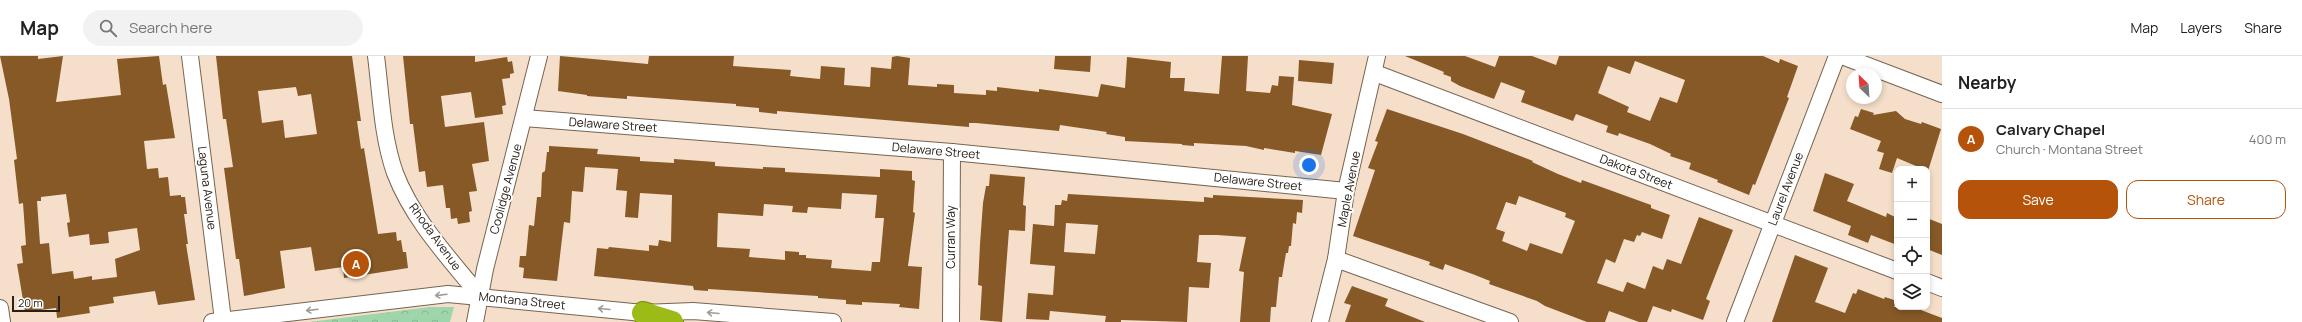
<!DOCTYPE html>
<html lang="en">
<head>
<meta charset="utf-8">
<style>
	:root { --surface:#fff; --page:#f2f2f2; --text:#222; --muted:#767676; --line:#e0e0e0; --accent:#b45309 }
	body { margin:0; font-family:Manrope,sans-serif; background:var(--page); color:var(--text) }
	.controls { position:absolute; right:12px; bottom:12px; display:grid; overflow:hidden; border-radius:8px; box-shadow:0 2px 6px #0003 }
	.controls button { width:36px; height:36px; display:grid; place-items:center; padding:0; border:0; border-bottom:1px solid var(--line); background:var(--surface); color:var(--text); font:20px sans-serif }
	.compass { position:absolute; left:1846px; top:12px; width:36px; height:36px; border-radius:50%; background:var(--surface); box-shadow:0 2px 6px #0003; rotate:335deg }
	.scale { position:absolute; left:12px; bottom:10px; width:48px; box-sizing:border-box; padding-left:4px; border:2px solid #292019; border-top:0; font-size:11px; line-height:14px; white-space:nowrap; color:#292019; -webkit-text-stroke:3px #fff; paint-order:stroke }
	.you { position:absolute; left:1309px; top:109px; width:14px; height:14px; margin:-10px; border:3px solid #fff; border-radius:50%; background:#1a73e8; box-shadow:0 0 0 6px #1a73e833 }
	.badge { display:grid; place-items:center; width:26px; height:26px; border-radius:50%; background:var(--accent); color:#fff; font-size:13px; font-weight:700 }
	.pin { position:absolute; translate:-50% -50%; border:2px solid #fff; box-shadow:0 1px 4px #0006 }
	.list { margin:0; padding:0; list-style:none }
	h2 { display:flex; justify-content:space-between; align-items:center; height:52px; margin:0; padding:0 16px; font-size:17px }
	h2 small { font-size:13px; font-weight:400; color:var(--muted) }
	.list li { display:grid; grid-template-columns:26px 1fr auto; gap:12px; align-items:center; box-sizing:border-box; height:60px; padding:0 16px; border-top:1px solid var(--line) }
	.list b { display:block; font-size:15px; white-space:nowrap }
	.list p { margin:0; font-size:13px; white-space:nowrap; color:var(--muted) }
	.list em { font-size:13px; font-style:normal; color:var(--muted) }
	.actions { display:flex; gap:8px; padding:12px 16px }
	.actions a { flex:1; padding:9px 0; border:1px solid var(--accent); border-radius:12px; text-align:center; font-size:14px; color:var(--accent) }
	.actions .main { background:var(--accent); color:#fff }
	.icon { flex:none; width:22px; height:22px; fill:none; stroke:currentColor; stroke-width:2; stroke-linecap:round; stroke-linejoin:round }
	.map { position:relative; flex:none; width:1942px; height:266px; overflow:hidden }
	header { display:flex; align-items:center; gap:24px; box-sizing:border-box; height:56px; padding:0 20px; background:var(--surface); border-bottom:1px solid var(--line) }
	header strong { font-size:19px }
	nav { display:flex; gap:22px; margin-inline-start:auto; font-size:14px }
	.search { width:280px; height:36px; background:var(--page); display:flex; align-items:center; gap:10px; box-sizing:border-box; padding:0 14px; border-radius:22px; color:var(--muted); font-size:15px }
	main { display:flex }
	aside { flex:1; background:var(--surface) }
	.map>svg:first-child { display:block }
	.forest { fill:url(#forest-crowns) }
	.building { fill:#865927; fill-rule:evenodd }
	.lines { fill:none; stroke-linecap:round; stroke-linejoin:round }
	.minor-casing { stroke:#776451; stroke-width:18 }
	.highway-casing { stroke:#748517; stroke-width:24 }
	.minor { stroke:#fff; stroke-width:16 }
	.highway { stroke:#9dbb16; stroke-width:22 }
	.oneway { stroke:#9f9b98 }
	.labels { text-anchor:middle; stroke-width:4; stroke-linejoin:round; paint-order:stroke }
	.street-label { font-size:12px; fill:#292019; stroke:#fff }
</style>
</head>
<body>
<header>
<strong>Map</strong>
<div class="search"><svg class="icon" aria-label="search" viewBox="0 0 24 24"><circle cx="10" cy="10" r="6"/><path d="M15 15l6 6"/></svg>Search here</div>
<nav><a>Map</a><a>Layers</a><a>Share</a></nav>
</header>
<main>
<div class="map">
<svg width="1942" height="266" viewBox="0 0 1942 266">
	<defs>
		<pattern id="forest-crowns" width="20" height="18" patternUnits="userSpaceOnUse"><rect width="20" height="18" fill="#9ed5ab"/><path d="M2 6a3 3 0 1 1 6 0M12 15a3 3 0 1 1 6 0" fill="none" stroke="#88b793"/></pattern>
	</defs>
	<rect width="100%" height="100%" fill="#f5dfca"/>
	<path class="forest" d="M 430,251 L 454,251 L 450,266 L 309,266 Z"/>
	<g class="building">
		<path d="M 0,0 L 38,0 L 38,3 L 63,0 L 56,46 L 121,39 L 117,3 L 159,0 L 163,29 L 166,28 L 175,82 L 144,85 L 147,113 L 158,112 L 159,122 L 168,121 L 170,140 L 181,139 L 181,141 L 185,141 L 187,158 L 184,158 L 188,188 L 186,188 L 195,244 L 158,249 L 155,235 L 113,241 L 114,247 L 89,251 L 90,257 L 57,262 L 56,252 L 25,256 L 17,208 L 23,207 L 21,190 L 26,189 L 23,147 L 19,148 L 14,104 L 17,103 L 9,43 ZM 66,138 L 70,166 L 67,167 L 69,181 L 89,178 L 90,189 L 109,187 L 108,176 L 137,172 L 140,194 L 115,203 L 117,221 L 92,224 L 92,220 L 74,223 L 73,215 L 52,218 L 49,187 L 40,188 L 37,145 L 41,145 L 41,141 Z"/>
		<path d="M 216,0 L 352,0 L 361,65 L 357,65 L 361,93 L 364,92 L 378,178 L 396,176 L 397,185 L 401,184 L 403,196 L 406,196 L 408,212 L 344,222 L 343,211 L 315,215 L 311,191 L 280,195 L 285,232 L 244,240 L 239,203 L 236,203 L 224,112 L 233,111 L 226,63 L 223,63 ZM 296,31 L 298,40 L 311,38 L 317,78 L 285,82 L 283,64 L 262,67 L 258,35 Z"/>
		<path d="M 403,0 L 475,0 L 475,6 L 507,1 L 508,6 L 512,5 L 514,17 L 510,18 L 510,22 L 502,23 L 506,49 L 502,50 L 503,58 L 475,62 L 471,36 L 441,40 L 445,71 L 484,66 L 489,105 L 472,108 L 477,135 L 469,136 L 472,155 L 469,156 L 470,166 L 458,168 L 457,162 L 451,163 L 450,152 L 446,152 L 443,129 L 427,131 L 425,115 L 419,116 L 413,68 L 410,68 Z"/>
		<path d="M 560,0 L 648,8 L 649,0 L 734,0 L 733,10 L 791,14 L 790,20 L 820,23 L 821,10 L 845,12 L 844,29 L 870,31 L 871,11 L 891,13 L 892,1 L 897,0 L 910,2 L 908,29 L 937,31 L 937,28 L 954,29 L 954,37 L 986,39 L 986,34 L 997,35 L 997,31 L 1039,36 L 1039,33 L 1098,41 L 1101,28 L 1125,32 L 1127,1 L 1171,6 L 1170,22 L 1185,22 L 1184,35 L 1219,38 L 1222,0 L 1248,0 L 1246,35 L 1270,37 L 1272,29 L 1278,30 L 1279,20 L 1294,21 L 1292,49 L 1332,58 L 1321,99 L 1295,95 L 1295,97 L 1264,92 L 1264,94 L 1246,90 L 1194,87 L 1194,90 L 1182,89 L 1182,88 L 1125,85 L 1125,81 L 1106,78 L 1107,76 L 1060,69 L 1059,75 L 976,67 L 969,67 L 969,71 L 777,55 L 777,58 L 759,56 L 759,52 L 736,50 L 736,48 L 627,40 L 627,43 L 587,40 L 587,39 L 558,35 Z"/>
		<path d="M 1055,0 L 1091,0 L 1090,16 L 1054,13 Z"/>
		<path d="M 1405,0 L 1465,0 L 1495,11 L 1499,0 L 1532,0 L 1556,9 L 1559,0 L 1763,0 L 1779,7 L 1780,3 L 1798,10 L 1787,41 L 1789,42 L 1755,129 L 1753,128 L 1749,139 L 1717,126 L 1718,124 L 1689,113 L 1691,107 L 1670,100 L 1671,98 L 1650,88 L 1619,77 L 1618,80 L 1606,76 L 1608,70 L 1576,58 L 1573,65 L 1521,46 L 1525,35 L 1501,26 L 1494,43 L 1460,30 L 1451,25 L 1451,21 L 1443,18 L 1444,16 ZM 1635,5 L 1685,24 L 1677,47 L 1660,41 L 1650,65 L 1627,56 L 1629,51 L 1598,37 L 1608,10 L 1630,18 Z"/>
		<path d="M 1299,4 L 1334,7 L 1332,28 L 1298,25 Z"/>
		<path d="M 1387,53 L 1463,78 L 1533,105 L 1532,106 L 1558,118 L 1581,127 L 1582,124 L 1651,149 L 1651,152 L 1670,159 L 1662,183 L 1642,176 L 1640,180 L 1637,179 L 1634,186 L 1624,183 L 1615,207 L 1606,203 L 1597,227 L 1623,236 L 1627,226 L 1645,233 L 1653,210 L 1663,214 L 1667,203 L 1681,208 L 1699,161 L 1733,174 L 1706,243 L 1710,245 L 1703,264 L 1672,253 L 1671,256 L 1653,250 L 1647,266 L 1639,266 L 1609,255 L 1605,266 L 1587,266 L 1545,250 L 1537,245 L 1489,228 L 1490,225 L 1475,219 L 1445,208 L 1443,214 L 1429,209 L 1430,206 L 1353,180 L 1375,114 L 1368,112 L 1378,86 L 1375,85 ZM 1519,140 L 1566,157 L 1565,161 L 1575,165 L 1562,198 L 1530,187 L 1527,195 L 1502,185 L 1505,176 L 1496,173 L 1506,146 L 1516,149 Z"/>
		<path d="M 1861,53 L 1874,57 L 1873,59 L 1896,55 L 1905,63 L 1921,68 L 1922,66 L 1941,73 L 1928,115 L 1897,102 L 1892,117 L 1879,113 L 1884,97 L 1877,95 L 1881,85 L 1850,73 L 1855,60 L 1858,61 Z"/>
		<path d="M 549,90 L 598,93 L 597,98 L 640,101 L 640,105 L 674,107 L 674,103 L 715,106 L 715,110 L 763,113 L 763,111 L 785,112 L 785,116 L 880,121 L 880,113 L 912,115 L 912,124 L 915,125 L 913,156 L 915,157 L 908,210 L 922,211 L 919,253 L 899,251 L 900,248 L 862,246 L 862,249 L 846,248 L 846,244 L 818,242 L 818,240 L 708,233 L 708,235 L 694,234 L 693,230 L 594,220 L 597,192 L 608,193 L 609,191 L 649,195 L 649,189 L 658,190 L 659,184 L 671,186 L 672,139 L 640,137 L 638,162 L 625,161 L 627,135 L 616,134 L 618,113 L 585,111 L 583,136 L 572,135 L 570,167 L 564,166 L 557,225 L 523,222 L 524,212 L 519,211 L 520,200 L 526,200 L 529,169 L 534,170 L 537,141 L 541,141 L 542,117 L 545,115 L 547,96 L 549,96 ZM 842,137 L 877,139 L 875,162 L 884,162 L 880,206 L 872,206 L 871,215 L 831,212 L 832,204 L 806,202 L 806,199 L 799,199 L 799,196 L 785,195 L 785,204 L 749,201 L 750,193 L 717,191 L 718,157 L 763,160 L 764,148 L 793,150 L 792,156 L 807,157 L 808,151 L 841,153 Z"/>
		<path d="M 1825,117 L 1854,128 L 1847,145 L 1886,161 L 1887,157 L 1897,162 L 1897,189 L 1871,179 L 1868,187 L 1848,179 L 1851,170 L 1813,155 Z"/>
		<path d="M 990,118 L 1025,121 L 1023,149 L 1026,150 L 1025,175 L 1009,174 L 1002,266 L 980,264 L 982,230 L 978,229 L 980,188 L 983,147 L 986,130 L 989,130 Z"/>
		<path d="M 1068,138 L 1204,146 L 1204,141 L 1213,142 L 1213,139 L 1303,144 L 1302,157 L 1297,156 L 1296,168 L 1293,167 L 1291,190 L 1289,190 L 1288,197 L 1286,197 L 1282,221 L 1279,221 L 1276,251 L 1271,251 L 1270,266 L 1240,266 L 1244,216 L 1239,215 L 1246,181 L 1217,179 L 1199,179 L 1197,206 L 1211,207 L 1209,232 L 1189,231 L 1187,266 L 1121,264 L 1121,266 L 1105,266 L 1106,260 L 1050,255 L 1049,264 L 1026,263 L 1028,237 L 1053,239 L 1055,210 L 1030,208 L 1033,168 L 1054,170 L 1055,149 L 1061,149 L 1062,144 L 1067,145 ZM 1066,167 L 1098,169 L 1095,198 L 1064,196 Z"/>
		<path d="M 1927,162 L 1942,168 L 1942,199 L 1927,193 Z"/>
		<path d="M 1795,199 L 1828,212 L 1815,246 L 1845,257 L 1853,237 L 1856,238 L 1858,233 L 1884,243 L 1885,241 L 1897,245 L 1894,251 L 1913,251 L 1942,262 L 1942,266 L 1772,266 Z"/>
		<path d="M 1352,230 L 1388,243 L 1385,250 L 1425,266 L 1345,266 L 1351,249 L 1344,247 Z"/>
	</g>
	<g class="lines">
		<g class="minor-casing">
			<g id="minor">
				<path d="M 190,0 L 223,264"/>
				<path d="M 376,0 C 381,39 382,80 395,117 C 413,164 449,202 480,240"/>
				<path d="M 1842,0 L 1942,38"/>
				<path d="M 1375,17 L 1897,215"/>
				<path d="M 524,62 L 952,96 L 1346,135"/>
				<path d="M 1336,203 L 1510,266"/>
				<path d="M 1927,226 L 1942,232"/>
				<path d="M 0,252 L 2,266"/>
				<path d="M 212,266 L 448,238 L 643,257 L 693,255 L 833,266"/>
				<path d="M 475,266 L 485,213 L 539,0"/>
				<path d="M 951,266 L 952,96"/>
				<path d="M 1320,266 L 1336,203 L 1346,135 L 1377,0"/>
				<path d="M 1735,266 L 1837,0"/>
			</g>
		</g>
		<g class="highway-casing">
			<path id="highway" d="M 643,257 L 672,266"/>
		</g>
		<use href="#minor" class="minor"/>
		<use href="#highway" class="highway"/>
	</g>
	<defs><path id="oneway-shaft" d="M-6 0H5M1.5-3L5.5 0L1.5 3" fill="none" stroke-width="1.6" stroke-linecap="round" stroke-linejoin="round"/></defs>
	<g class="oneway">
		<use href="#oneway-shaft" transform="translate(441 239) rotate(173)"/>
		<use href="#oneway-shaft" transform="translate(604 253) rotate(-175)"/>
		<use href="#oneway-shaft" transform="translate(312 254) rotate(173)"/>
		<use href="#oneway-shaft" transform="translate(713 257) rotate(-175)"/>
	</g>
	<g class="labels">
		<g class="street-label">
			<text transform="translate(613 69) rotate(4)" y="4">Delaware Street</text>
			<text transform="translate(936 95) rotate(5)" y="4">Delaware Street</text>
			<text transform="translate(1636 116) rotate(21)" y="4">Dakota Street</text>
			<text transform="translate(1258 126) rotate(6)" y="4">Delaware Street</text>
			<text transform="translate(207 132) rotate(83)" y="4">Laguna Avenue</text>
			<text transform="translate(506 133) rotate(-75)" y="4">Coolidge Avenue</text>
			<text transform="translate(1349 133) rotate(-79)" y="4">Maple Avenue</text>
			<text transform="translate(1786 133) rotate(-69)" y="4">Laurel Avenue</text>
			<text transform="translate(435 181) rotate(54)" y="4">Rhoda Avenue</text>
			<text transform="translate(951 181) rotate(-90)" y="4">Curran Way</text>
			<text transform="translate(522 245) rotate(6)" y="4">Montana Street</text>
		</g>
	</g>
</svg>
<div class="controls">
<button>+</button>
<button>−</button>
<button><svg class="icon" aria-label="locate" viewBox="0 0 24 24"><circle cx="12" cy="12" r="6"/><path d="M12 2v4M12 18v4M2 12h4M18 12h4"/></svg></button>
<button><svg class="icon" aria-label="layers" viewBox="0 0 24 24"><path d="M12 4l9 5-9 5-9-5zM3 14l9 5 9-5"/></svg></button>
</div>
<svg class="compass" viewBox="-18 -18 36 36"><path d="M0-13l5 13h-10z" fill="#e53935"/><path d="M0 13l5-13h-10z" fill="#767676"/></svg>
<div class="scale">20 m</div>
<div class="you"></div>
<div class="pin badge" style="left:356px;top:208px">A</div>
</div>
<aside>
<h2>Nearby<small></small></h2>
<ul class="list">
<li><span class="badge">A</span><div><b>Calvary Chapel</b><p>Church · Montana Street</p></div><em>400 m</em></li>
</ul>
<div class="actions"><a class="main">Save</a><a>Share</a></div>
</aside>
</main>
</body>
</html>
